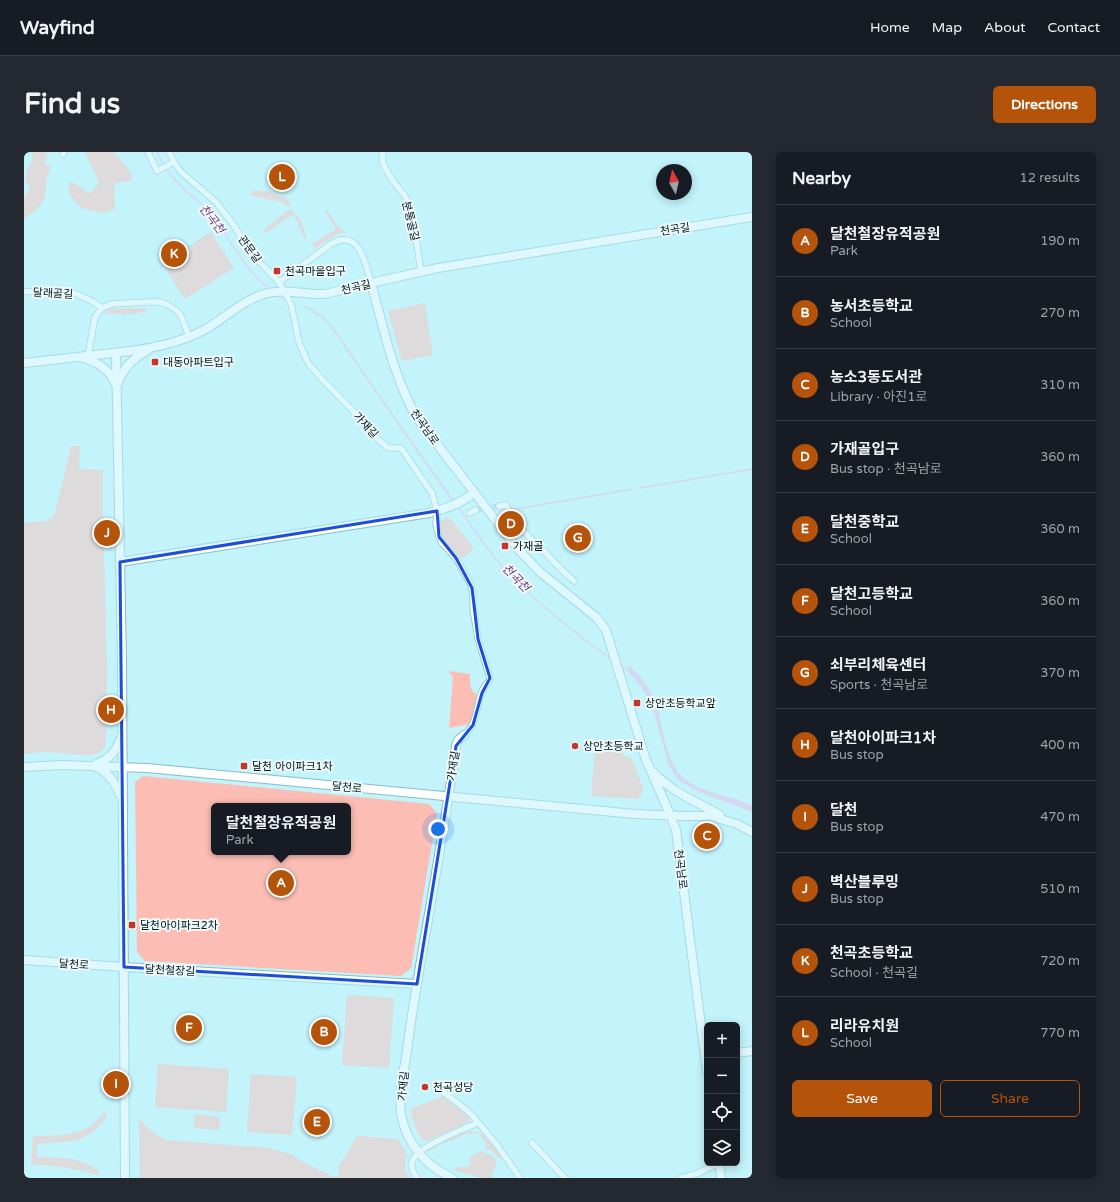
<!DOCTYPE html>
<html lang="en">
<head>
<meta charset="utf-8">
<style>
	:root { --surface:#171b24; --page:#242831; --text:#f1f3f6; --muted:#9ea1a6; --line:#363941; --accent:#b45309 }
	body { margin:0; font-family:"Varela Round","Noto Sans KR",sans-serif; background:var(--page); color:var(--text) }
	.controls { position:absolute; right:12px; bottom:12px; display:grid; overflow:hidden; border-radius:6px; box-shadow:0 2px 10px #0003 }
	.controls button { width:36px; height:36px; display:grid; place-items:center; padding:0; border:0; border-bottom:1px solid var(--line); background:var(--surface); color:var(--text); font:20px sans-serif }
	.compass { position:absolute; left:632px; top:12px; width:36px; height:36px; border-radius:50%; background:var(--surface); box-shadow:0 2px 10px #0003; rotate:352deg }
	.you { position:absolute; left:414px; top:677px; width:14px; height:14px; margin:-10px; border:3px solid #fff; border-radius:50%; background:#1a73e8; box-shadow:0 0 0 6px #1a73e833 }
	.badge { display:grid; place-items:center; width:26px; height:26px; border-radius:50%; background:var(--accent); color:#fff; font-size:13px; font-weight:700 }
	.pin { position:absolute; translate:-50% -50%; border:2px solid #fff; box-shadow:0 1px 4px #0006 }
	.popup { position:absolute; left:187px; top:651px; width:140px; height:52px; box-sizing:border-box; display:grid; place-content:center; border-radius:6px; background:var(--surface); filter:drop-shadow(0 1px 3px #0005); font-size:13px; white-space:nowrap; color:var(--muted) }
	.popup b { font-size:15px; color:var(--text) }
	.popup::after { content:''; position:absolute; left:50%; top:100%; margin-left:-8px; border:8px solid transparent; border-top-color:var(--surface) }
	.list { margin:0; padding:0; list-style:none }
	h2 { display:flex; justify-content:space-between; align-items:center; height:52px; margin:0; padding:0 16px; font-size:17px }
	h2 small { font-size:13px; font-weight:400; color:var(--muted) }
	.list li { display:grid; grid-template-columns:26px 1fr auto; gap:12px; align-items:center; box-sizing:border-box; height:72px; padding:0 16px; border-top:1px solid var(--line) }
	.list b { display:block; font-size:15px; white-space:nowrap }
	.list p { margin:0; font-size:13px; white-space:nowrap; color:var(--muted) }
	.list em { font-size:13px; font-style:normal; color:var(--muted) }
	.actions { display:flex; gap:8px; padding:12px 16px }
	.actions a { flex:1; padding:9px 0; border:1px solid var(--accent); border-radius:6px; text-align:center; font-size:14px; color:var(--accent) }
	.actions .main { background:var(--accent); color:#fff }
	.icon { flex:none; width:22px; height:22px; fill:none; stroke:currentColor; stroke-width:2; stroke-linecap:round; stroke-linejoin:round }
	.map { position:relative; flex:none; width:728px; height:1026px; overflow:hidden; border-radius:6px }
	header { display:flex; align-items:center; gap:24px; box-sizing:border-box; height:56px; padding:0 20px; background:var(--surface); border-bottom:1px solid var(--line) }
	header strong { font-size:19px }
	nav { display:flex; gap:22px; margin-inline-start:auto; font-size:14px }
	.intro { display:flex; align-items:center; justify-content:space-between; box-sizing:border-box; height:96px; padding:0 24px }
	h1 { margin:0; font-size:28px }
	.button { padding:10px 18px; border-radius:6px; background:var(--accent); color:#fff; font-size:14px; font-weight:700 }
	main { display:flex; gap:24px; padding:0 24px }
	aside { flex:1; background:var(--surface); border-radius:6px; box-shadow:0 2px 10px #0003 }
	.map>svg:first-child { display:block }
	.green { fill:#fcbeb4; fill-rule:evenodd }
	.water { fill:#ecb8e8 }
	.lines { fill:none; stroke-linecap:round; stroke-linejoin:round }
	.stream { stroke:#ecb8e8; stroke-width:1.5 }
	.street-tunnel { stroke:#a6d2d9; stroke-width:5.5; stroke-dasharray:5.5 3; stroke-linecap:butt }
	.street-casing { stroke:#84bfc9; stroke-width:7 }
	.secondary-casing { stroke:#84bfc9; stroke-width:10 }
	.street { stroke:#fff; stroke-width:5.5 }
	.secondary { stroke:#fff; stroke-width:8 }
	.marked { fill:none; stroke:#1d4ed8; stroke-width:3; stroke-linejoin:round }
	.poi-dot { fill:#c3362b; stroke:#edf9fb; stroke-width:1.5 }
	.labels { text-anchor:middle; stroke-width:4; stroke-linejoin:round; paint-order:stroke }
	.street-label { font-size:11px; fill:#001519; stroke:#edf9fb }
	.poi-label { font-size:11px; fill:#001519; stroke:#edf9fb; text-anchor:start }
	.water-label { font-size:12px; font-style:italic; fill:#753872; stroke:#edf9fb }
</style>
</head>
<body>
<header>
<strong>Wayfind</strong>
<nav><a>Home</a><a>Map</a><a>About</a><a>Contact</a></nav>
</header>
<div class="intro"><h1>Find us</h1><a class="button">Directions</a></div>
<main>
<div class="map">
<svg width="728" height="1026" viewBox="0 0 728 1026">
	<rect width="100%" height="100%" fill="#c3f3fb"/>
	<g class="green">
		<path d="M 8,0 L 24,0 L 21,12 L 27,14 L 22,29 L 21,45 L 18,51 L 12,58 L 0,67 L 0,45 L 6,38 C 0,24 0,22 8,9 L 10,9 L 8,8 Z"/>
		<path d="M 61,0 L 90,0 L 107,20 L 108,29 L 90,31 L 91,57 L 79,61 L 57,56 L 47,45 L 44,35 L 47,29 L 66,42 L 75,30 Z"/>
		<path d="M 231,38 L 242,40 L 243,38 L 252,43 L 262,46 L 267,51 L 265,54 L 263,54 L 261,51 L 225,43 Z"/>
		<path d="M 267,58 C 277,66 280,74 282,86 L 281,88 L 270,62 L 241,81 L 239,79 L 262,60 Z"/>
		<path d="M 303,58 L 313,74 L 321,80 L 320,81 L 313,82 L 292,96 L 290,96 L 288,92 L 311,78 L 311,75 L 301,59 Z"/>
		<path d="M 187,80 L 210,116 L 161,147 L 138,111 Z"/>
		<path d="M 401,151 L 409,203 L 378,209 L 364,159 Z"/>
		<path d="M 89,156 L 92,157 L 122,156 L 122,159 L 110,162 L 100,163 L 98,161 L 82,162 L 83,157 Z"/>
		<path d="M 47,294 L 56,294 L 55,317 L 79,318 L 79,360 L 83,517 L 82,590 C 81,594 79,598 75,601 C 66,606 34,600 22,600 C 15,600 7,601 0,602 L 0,371 L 22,369 L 30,365 Z"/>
		<path d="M 423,365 L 429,369 L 449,396 L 449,398 L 439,406 L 436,405 L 422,390 L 416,382 L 414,371 Z"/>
		<path d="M 424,519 L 446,522 C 446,530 445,539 453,543 L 446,572 L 425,576 L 429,525 Z"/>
		<path d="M 571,597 L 599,600 L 599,604 L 607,605 L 619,636 L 616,645 L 613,647 L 567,644 Z"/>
		<path d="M 119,624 L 405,652 L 413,661 L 387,816 L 377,824 L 121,809 L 113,800 L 111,630 ZM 190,654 L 324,654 L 324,700 L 190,700 Z"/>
		<path d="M 323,843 L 370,846 L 365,916 L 318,913 Z"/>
		<path d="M 134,912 L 205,917 L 202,960 L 131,955 Z"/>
		<path d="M 227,922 L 273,925 L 268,983 L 223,980 Z"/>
		<path d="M 419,944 L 445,965 L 445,970 L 403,989 L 399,989 L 392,978 L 386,957 Z"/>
		<path d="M 81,958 L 83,963 C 79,971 74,976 67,981 C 49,993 33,989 13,992 L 13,1005 C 37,1006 53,1004 74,1018 L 76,1024 C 53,1016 31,1014 7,1012 L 9,984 C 37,983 65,986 81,958 Z"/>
		<path d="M 171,962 L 196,965 L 195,978 L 170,976 Z"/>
		<path d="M 115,965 C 122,976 131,983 143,988 L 245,996 L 269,1003 L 282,1012 L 308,1024 L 314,1024 L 315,1020 L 314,1016 L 333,984 L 374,987 L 384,1004 C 378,1012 382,1019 386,1026 L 116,1026 Z"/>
		<path d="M 444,979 C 462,978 470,993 479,1007 L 478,1007 L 475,1006 L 468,999 L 460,996 L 463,993 L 455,981 L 441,982 L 434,986 L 417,992 L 405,999 L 405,997 L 421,988 Z"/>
		<path d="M 456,999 L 464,1002 L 473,1009 L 467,1026 L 457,1026 L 430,1018 L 432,1015 L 444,1015 L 447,1012 L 446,1005 Z"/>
	</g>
	<path class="water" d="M 603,512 C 614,521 622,531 628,543 C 641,569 638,610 662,628 C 682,642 706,643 728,653 L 728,660 L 675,640 L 654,628 L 650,622 L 644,611 L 630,560 L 625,547 L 617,535 L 606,522 Z"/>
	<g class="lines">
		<g class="stream">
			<path d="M 133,0 L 140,13"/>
			<path d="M 142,16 C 155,37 178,49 193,69 C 198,75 202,83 206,90 C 217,106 228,122 243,135"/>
			<path d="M 281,155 L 298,164 L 308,175 L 369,264 L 429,349"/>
			<path d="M 616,336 L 728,317"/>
			<path d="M 434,355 C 449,376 463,398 480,416 C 511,450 551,481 588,508"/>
			<path d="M 486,358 L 609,337"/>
			<path d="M 476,359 L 480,358"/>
			<path d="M 596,513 L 606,520"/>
		</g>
		<path class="street-tunnel" d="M 452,358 L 475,354"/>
		<g class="street-casing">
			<g id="street">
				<path d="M 124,0 L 133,19 L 150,10"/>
				<path d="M 145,0 L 150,10 L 156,19 L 192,50 L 209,72 L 227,101 L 255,130 L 267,152 L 275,190 L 284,211 L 296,225 L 331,261 L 347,281 L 364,296 L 377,296 L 408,341 L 413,359 L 412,372 L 415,385 L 418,391 L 432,406 L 446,431 L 449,441 L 449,457 L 454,487 L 466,526 C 465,531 460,534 458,539 C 452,554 454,572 440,583"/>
				<path d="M 359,0 L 358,8 L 360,14 L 369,29 L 381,44 L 385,51 L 390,72 L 397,120"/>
				<path d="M 39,2 L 40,0"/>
				<path d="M 255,130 L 307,92 C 335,75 342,112 347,131"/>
				<path d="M 0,140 L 17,139 L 50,141 L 68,149 L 78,156"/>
				<path d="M 64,204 L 71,165 L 78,156 L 87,152 L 125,150 L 135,150 L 142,152 L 152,158 L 157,164 L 165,184"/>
				<path d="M 475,354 L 482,353 C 489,372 505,384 519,398 C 529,409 538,419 550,429"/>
				<path d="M 446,361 L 452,358"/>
				<path d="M 419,940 L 434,951 L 448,963 L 473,993 L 496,1026"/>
				<path d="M 508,991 L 541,1026"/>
				<path d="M 393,1026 C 390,1022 387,1017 388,1011 C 390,995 439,978 453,971"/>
				<path d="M 657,1026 L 672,1022 L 695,1011"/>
			</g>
		</g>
		<g class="secondary-casing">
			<g id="secondary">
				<path d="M 347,131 C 360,177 369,224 393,266 L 493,396 L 516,420 L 573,466 L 582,478 L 622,608 L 642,653 L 652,678 L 683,920"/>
				<path d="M 92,201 L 98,508 L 101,1026"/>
				<path d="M 59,206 C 74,210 85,217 91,231"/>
				<path d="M 0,211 L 106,199 C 130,196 160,189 182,177 C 202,165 218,149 240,142 C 260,136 280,143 301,142 L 360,128 L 414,116 L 728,65"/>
				<path d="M 94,231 C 99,216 111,205 124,198"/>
				<path d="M 96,410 L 405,361 C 422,357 437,351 450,341"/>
				<path d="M 72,612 C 84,608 92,600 96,588"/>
				<path d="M 0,615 L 37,613 L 123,616 L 611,662 L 659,664 L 686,664 L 713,672 L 728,680"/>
				<path d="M 72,615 C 84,620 91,630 96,643"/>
				<path d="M 630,621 C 648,640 673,650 696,663"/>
				<path d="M 0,808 L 100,815 L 393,832"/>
				<path d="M 713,901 L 728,899"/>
				<path d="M 695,1011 L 697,1026"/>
				<path d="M 428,1026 C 402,1014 382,991 377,962 C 375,945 378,928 381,911 C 384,893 386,875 389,857 C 403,769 420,682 432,594 L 434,588 L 440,583"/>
			</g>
		</g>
		<use href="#street" class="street"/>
		<use href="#secondary" class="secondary"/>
	</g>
	<path d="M0 0H728V1026H0ZM 413,359 L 415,385 L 432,406 L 448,436 L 454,487 L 466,526 L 458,541 L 449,573 L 432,594 L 393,832 L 100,815 L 96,410 Z" fill="#c3f3fb" fill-opacity=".55" fill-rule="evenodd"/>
	<path class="marked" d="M 413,359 L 415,385 L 432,406 L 448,436 L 454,487 L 466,526 L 458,541 L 449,573 L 432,594 L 393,832 L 100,815 L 96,410 Z"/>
	<g class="poi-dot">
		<rect x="249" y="115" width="8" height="8" rx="2"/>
		<rect x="127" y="206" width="8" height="8" rx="2"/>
		<rect x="477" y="390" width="8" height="8" rx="2"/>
		<rect x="609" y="547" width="8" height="8" rx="2"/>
		<circle cx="551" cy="594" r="4"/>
		<rect x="216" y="610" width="8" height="8" rx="2"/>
		<rect x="104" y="769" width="8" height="8" rx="2"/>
		<circle cx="401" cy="935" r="4"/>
	</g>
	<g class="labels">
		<g class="street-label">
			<text transform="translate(387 69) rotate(76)" y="4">분통골길</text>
			<text transform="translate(651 77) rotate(-9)" y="4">천곡길</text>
			<text transform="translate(226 97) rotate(54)" y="4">관문길</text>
			<text transform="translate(332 135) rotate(-14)" y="4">천곡길</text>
			<text transform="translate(29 141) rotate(3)" y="4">달래골길</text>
			<text transform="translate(342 273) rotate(47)" y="4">가재길</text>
			<text transform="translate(401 275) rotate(55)" y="4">천곡남로</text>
			<text transform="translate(429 614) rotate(-82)" y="4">가재길</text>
			<text transform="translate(323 635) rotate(6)" y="4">달천로</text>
			<text transform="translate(657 717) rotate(83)" y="4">천곡남로</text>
			<text transform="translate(50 812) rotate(4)" y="4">달천로</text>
			<text transform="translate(146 818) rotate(3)" y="4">달천철장길</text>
			<text transform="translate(379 934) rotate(-84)" y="4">가재길</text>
		</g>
		<g class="poi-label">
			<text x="261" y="123">천곡마을입구</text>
			<text x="139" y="214">대동아파트입구</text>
			<text x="489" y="398">가재골</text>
			<text x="621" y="555">상안초등학교앞</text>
			<text x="559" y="598">상안초등학교</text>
			<text x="228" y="618">달천 아이파크1차</text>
			<text x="116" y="777">달천아이파크2차</text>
			<text x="409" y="939">천곡성당</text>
		</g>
		<g class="water-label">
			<text transform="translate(188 67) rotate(52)" y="4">천곡천</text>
			<text transform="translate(492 426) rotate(45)" y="4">천곡천</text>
		</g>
	</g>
</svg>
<div class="controls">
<button>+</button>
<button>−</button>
<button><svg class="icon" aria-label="locate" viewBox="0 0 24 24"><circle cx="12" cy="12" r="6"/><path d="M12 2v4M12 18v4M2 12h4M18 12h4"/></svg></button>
<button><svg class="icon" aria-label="layers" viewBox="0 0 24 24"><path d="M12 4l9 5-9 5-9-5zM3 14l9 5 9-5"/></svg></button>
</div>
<svg class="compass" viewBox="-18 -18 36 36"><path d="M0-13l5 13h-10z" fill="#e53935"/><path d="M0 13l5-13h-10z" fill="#9ea1a6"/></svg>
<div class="you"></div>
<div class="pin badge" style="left:257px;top:731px">A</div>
<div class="popup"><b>달천철장유적공원</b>Park</div>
<div class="pin badge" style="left:300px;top:880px">B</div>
<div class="pin badge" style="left:683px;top:684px">C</div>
<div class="pin badge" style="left:487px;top:372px">D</div>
<div class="pin badge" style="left:293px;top:970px">E</div>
<div class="pin badge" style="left:165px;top:876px">F</div>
<div class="pin badge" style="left:554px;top:386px">G</div>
<div class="pin badge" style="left:87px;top:558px">H</div>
<div class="pin badge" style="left:92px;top:932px">I</div>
<div class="pin badge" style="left:83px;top:381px">J</div>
<div class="pin badge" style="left:150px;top:102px">K</div>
<div class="pin badge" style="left:258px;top:25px">L</div>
</div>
<aside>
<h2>Nearby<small>12 results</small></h2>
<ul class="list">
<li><span class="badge">A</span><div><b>달천철장유적공원</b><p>Park</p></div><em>190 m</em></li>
<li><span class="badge">B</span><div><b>농서초등학교</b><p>School</p></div><em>270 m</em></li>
<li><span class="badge">C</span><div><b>농소3동도서관</b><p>Library · 아진1로</p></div><em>310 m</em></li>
<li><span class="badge">D</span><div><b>가재골입구</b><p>Bus stop · 천곡남로</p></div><em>360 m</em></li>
<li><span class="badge">E</span><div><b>달천중학교</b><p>School</p></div><em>360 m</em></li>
<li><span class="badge">F</span><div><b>달천고등학교</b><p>School</p></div><em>360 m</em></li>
<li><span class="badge">G</span><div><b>쇠부리체육센터</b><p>Sports · 천곡남로</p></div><em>370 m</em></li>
<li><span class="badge">H</span><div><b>달천아이파크1차</b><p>Bus stop</p></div><em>400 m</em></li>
<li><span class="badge">I</span><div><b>달천</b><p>Bus stop</p></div><em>470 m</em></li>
<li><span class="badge">J</span><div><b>벽산블루밍</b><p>Bus stop</p></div><em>510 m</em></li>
<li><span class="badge">K</span><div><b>천곡초등학교</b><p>School · 천곡길</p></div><em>720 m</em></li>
<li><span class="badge">L</span><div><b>리라유치원</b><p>School</p></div><em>770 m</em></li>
</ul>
<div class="actions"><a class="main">Save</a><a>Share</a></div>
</aside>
</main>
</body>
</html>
